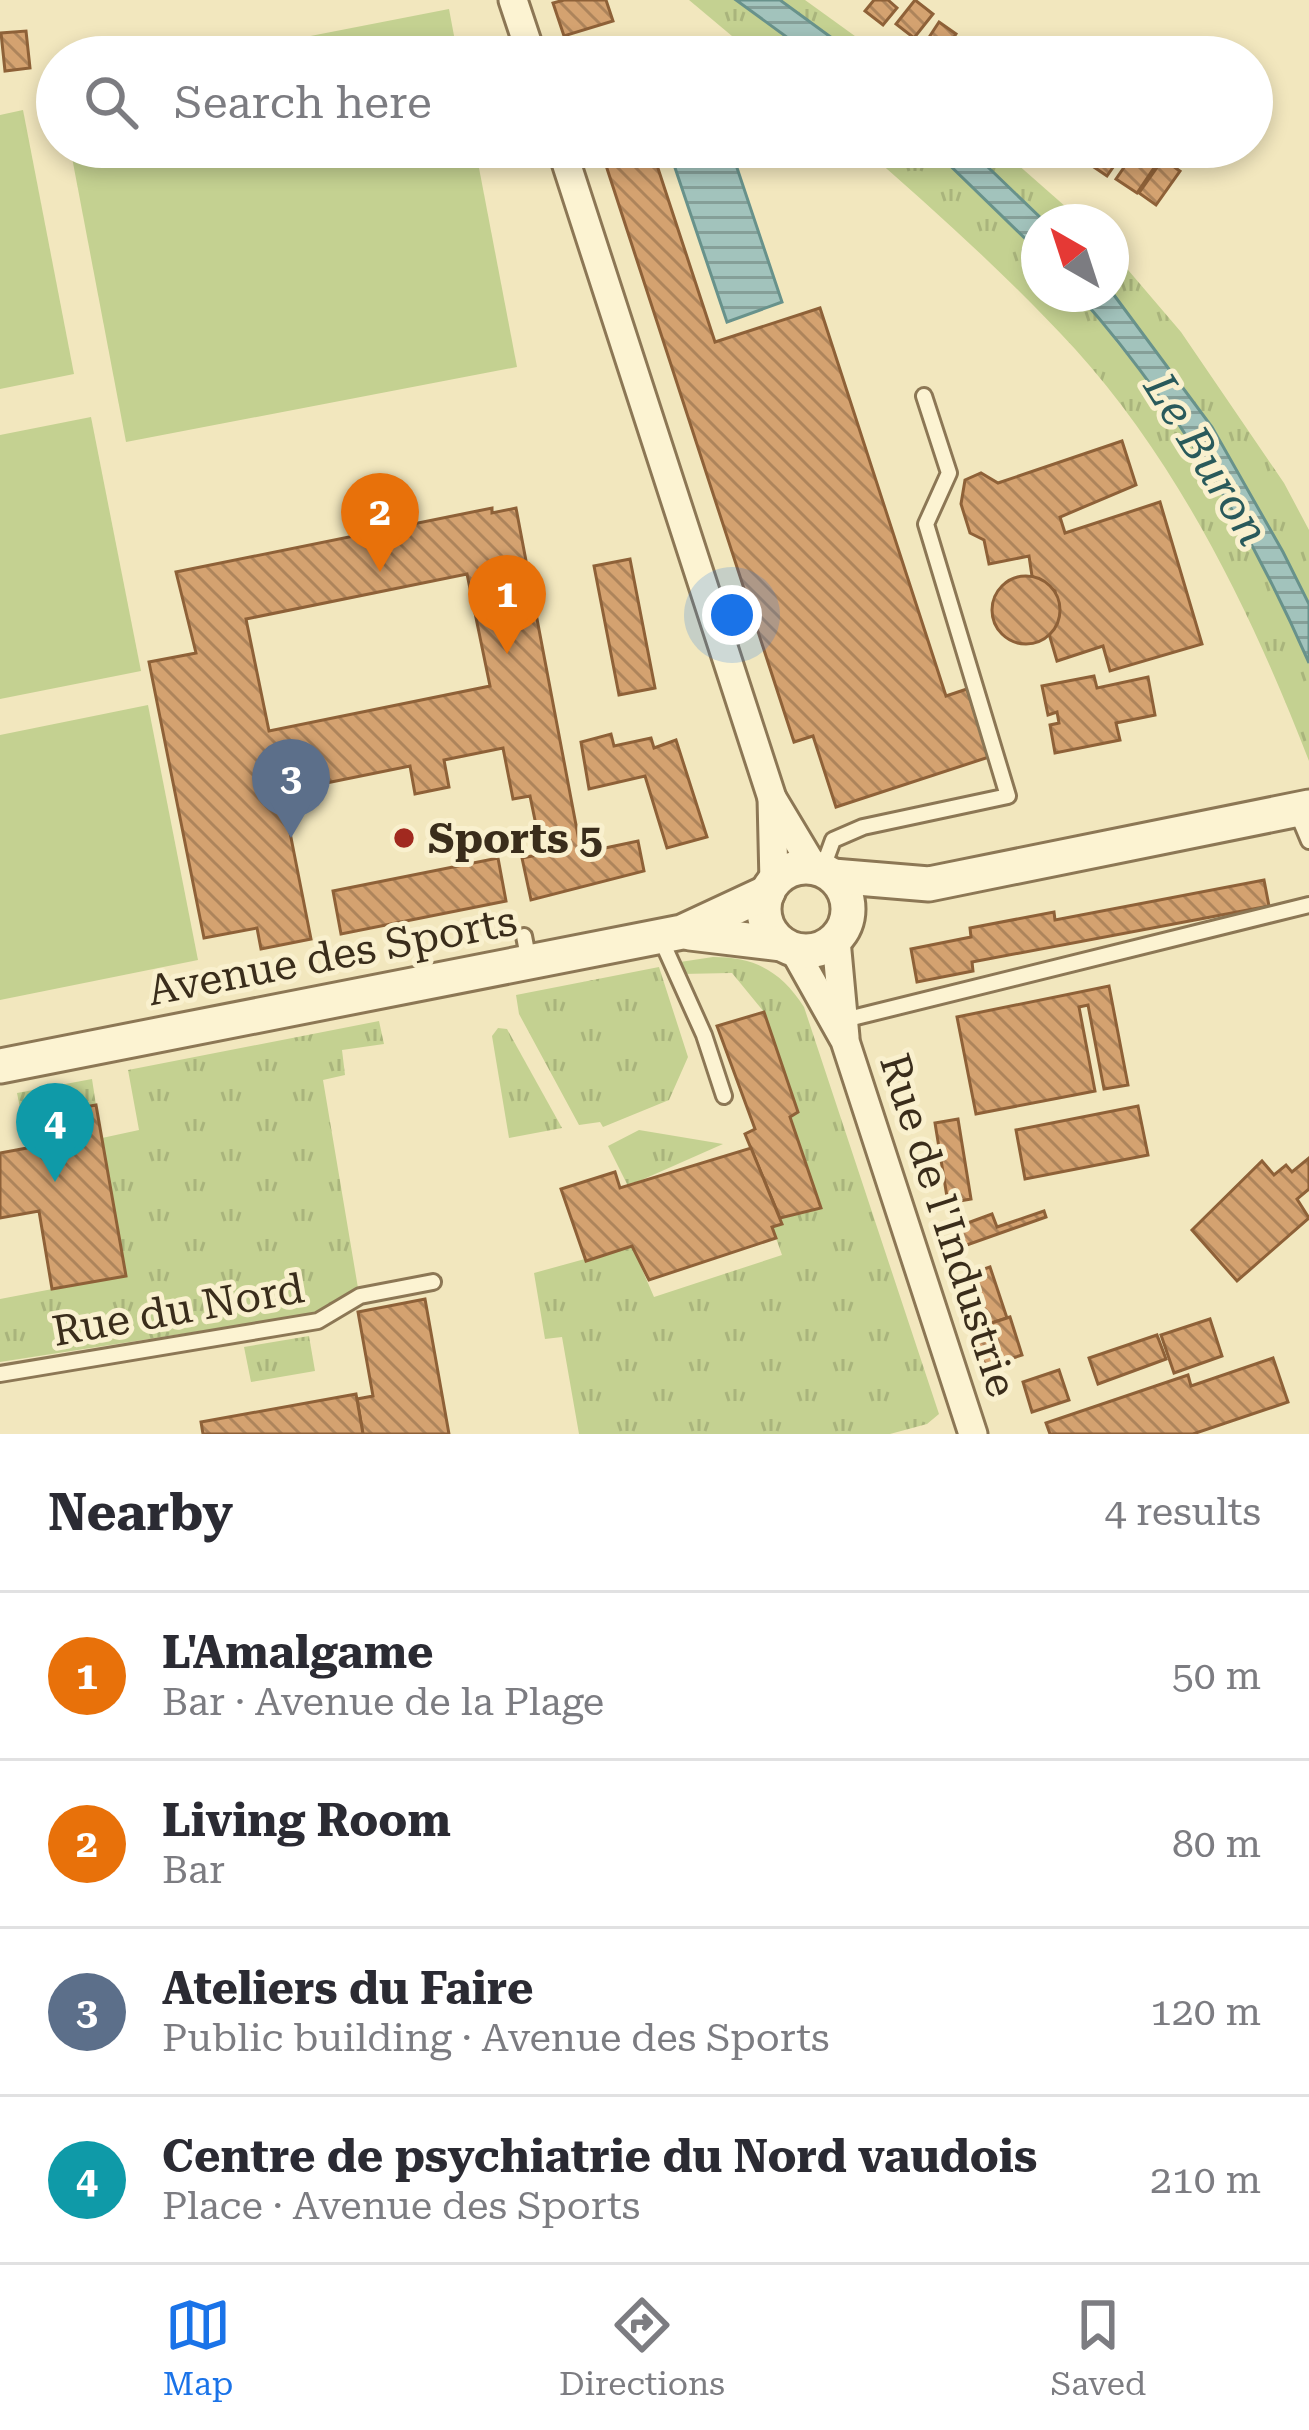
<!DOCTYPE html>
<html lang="en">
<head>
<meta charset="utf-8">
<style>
	:root { --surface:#fff; --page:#f2f2f3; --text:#2b2b33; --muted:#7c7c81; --line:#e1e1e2; --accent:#1a73e8 }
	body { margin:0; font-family:"Roboto Serif",serif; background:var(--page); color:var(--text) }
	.compass { position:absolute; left:1021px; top:204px; width:108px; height:108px; border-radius:50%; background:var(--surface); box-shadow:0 6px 18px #0003; rotate:321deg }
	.you { position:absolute; left:732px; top:615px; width:42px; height:42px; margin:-30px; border:9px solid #fff; border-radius:50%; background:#1a73e8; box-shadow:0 0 0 18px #1a73e833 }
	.badge { display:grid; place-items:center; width:78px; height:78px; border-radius:50%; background:var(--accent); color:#fff; font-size:39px; font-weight:700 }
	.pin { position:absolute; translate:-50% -99px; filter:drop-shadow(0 3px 6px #0008) }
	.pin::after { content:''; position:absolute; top:63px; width:42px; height:36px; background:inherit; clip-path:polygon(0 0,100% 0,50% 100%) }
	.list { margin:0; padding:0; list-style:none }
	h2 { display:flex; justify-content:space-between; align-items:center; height:156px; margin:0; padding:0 48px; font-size:51px }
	h2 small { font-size:39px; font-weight:400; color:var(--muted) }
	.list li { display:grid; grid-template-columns:78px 1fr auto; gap:36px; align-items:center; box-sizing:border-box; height:168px; padding:0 48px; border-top:3px solid var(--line) }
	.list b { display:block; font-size:45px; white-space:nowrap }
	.list p { margin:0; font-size:39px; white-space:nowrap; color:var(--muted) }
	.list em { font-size:39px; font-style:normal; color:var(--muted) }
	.icon { flex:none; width:66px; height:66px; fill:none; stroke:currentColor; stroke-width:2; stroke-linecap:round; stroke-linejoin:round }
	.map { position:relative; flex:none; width:1309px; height:1434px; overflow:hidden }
	.search { position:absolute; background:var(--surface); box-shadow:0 6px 18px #0003; left:36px; right:36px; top:36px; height:132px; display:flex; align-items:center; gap:30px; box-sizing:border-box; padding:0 42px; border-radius:66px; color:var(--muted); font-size:45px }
	.sheet { height:828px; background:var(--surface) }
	nav { display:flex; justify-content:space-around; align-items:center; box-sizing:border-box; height:168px; border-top:3px solid var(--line); background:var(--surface); font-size:33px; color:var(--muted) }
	nav a { display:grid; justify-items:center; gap:6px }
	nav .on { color:var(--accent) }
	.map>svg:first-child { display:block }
	.grass { fill:url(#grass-tufts) }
	.park { fill:#c4d191 }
	.water { fill:url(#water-rules); stroke:#68928b; stroke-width:3 }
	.building { fill:url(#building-back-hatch); stroke:#8e6138; stroke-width:3; fill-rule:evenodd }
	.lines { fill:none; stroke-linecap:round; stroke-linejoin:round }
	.service-casing { stroke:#8c7755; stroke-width:20 }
	.minor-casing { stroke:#8c7755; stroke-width:33 }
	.tertiary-casing { stroke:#8c7755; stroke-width:39 }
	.service { stroke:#fcf3d2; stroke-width:14 }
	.minor { stroke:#fcf3d2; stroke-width:27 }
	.tertiary { stroke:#fcf3d2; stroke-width:33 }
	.poi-dot { fill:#a1291f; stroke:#f9f0ce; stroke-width:4.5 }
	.labels { text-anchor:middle; stroke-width:10; stroke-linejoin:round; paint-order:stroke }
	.poi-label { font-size:42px; font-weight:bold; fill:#3a2d1b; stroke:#f9f0ce; text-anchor:start }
	.street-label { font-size:42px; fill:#3a2d1b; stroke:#f9f0ce }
	.water-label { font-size:45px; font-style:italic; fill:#295a5b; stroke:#f9f0ce }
</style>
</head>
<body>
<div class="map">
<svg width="1309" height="1434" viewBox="0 0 1309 1434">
	<defs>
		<pattern id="grass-tufts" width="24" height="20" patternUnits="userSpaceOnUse" patternTransform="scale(3)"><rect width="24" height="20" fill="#c4d191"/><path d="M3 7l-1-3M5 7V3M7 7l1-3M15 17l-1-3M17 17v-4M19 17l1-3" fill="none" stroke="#a9b47c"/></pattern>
		<pattern id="water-rules" width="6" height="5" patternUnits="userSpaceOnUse" patternTransform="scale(3)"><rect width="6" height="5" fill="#a2c3bc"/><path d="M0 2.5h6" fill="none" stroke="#859f98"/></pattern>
		<pattern id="building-back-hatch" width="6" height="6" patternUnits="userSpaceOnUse" patternTransform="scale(3)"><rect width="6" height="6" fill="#d4a270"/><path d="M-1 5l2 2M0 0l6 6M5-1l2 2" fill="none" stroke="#ad845b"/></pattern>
	</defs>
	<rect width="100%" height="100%" fill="#f2e7be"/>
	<g class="grass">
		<path d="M 689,0 L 736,0 L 814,57 L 757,57 Z"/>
		<path d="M 780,0 L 805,0 L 884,57 L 858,57 Z"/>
		<path d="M 862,147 L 931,147 L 1039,252 L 1039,294 L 1078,294 L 1172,412 L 1241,521 L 1291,621 L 1309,663 L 1309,761 C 1253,616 1180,465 1075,349 C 1009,277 935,211 862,147 Z"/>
		<path d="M 967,147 L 998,147 L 1083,222 L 1045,222 Z"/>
		<path d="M 1111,250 L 1181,332 L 1284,483 L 1309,530 L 1309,604 L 1212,427 L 1111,291 Z"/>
		<path d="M 713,957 C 755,957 781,971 804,1007 L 939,1414 L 927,1424 L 890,1434 L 579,1434 L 562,1337 L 545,1339 L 534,1273 L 632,1246 L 654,1297 L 782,1255 L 772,1227 L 781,1224 L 780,1218 L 821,1208 L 790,1117 L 798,1112 L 764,1012 L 732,973 L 681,974 L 680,962 Z"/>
		<path d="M 659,967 L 688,1057 L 669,1100 L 603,1127 L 600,1122 L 579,1125 L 519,1014 L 516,995 Z"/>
		<path d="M 379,1021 L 384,1044 L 342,1050 L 345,1075 L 323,1080 L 358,1288 L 317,1313 L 0,1362 L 0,1299 L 126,1275 L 102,1138 L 139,1130 L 128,1070 Z"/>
		<path d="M 498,1028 L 507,1029 L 562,1128 L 509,1138 L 492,1036 Z"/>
		<path d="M 92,1079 L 96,1105 L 22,1118 L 17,1093 Z"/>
		<path d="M 639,1130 L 723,1144 L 628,1186 L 608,1146 Z"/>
		<path d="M 309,1336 L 315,1371 L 251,1382 L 244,1347 Z"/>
	</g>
	<g class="park">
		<path d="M 449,9 L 458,57 L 202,57 Z"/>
		<path d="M 23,110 L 74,374 L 0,389 L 0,115 Z"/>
		<path d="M 70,147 L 475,147 L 517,367 L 126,442 Z"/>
		<path d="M 91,417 L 141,671 L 0,699 L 0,435 Z"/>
		<path d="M 148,705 L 198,960 L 0,1000 L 0,735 Z"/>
	</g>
	<g class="water">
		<path d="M 736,0 L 780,0 L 858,57 L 814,57 Z"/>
		<path d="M 668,147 L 730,147 L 782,302 L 727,322 Z"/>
		<path d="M 931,147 L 967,147 L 1045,222 L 1039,222 L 1039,252 Z"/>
		<path d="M 1111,291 L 1212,427 L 1283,552 L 1309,604 L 1309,663 C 1250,528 1176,405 1078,294 Z"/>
	</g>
	<g class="building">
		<path d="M 564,0 L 606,0 L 613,21 L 564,36 L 553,3 Z"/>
		<path d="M 874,0 L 888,0 L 897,8 L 883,25 L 865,11 Z"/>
		<path d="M 915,0 L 933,14 L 914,38 L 896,24 Z"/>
		<path d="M 939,22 L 956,34 L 941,57 L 929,57 L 920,51 Z"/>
		<path d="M 26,31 L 30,68 L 5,71 L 1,33 Z"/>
		<path d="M 958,38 L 982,54 L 980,57 L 946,57 Z"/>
		<path d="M 600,147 L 651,147 L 715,342 L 820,308 L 946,696 L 967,689 L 989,757 L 836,807 L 813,736 L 794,742 Z"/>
		<path d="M 1099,147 L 1127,147 L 1107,176 L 1088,163 Z"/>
		<path d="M 1138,147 L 1160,159 L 1137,193 L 1116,179 Z"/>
		<path d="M 1163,159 L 1180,171 L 1156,205 L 1139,193 Z"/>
		<path d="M 1122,441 L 1136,485 L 1060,517 L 1065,533 L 1160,502 L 1202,644 L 1110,671 L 1103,646 L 1057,661 L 1049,634 L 1059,615 L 1055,591 L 1032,576 L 1029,556 L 989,564 L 984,540 L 970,533 L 961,504 L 965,480 L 981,473 L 998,483 Z"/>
		<path d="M 492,508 L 492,513 L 516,508 L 580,846 L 586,852 L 638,841 L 644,871 L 531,900 L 522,858 L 542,854 L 530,796 L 513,799 L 503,748 L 444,760 L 449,787 L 415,794 L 410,766 L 282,792 L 311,939 L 261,949 L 257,928 L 204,938 L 149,662 L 196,653 L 176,572 ZM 467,574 L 490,686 L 269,731 L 246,619 Z"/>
		<path d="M 630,559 L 655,688 L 619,695 L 594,566 Z"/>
		<circle cx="1026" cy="610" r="34"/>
		<path d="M 1094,676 L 1097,688 L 1148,677 L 1155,715 L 1116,723 L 1120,740 L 1055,753 L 1050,725 L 1059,723 L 1057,712 L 1048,715 L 1042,686 Z"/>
		<path d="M 611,734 L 614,746 L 651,738 L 654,748 L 676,740 L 707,837 L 667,848 L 645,776 L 589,789 L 581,742 Z"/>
		<path d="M 498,858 L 506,901 L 341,934 L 333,891 Z"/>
		<path d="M 1264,880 L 1269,906 L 972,962 L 973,971 L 917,982 L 911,949 L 971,937 L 970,928 L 1054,912 L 1055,920 Z"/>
		<path d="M 1109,986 L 1128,1085 L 1104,1089 L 1088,1005 L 1079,1007 L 1095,1091 L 976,1114 L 957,1017 Z"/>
		<path d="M 764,1012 L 798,1112 L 790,1117 L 821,1208 L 780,1218 L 745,1134 L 755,1129 L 717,1026 Z"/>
		<path d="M 96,1105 L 126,1276 L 52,1289 L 39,1211 L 0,1218 L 0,1153 L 27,1148 L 22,1118 Z"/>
		<path d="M 1138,1106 L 1148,1155 L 1025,1179 L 1016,1130 Z"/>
		<path d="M 958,1119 L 971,1199 L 948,1203 L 935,1123 Z"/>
		<path d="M 751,1148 L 782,1224 L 772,1227 L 776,1238 L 649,1280 L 632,1246 L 586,1261 L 561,1189 L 615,1172 L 620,1188 Z"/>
		<path d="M 1309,1158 L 1309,1189 L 1297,1199 L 1309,1218 L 1237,1281 L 1192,1230 L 1262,1161 L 1274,1175 L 1286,1165 L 1292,1172 Z"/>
		<path d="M 1044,1211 L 1046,1217 L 961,1247 L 954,1228 L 992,1214 L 997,1227 Z"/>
		<path d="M 990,1267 L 1007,1318 L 970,1330 L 955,1279 Z"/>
		<path d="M 425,1299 L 449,1434 L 363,1434 L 357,1399 L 373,1396 L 358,1312 Z"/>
		<path d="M 1010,1317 L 1022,1355 L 982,1368 L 970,1330 Z"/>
		<path d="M 1210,1319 L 1222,1356 L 1174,1373 L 1161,1335 Z"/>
		<path d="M 1157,1335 L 1166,1359 L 1098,1384 L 1089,1358 Z"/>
		<path d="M 1273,1358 L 1288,1402 L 1193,1434 L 1050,1434 L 1046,1423 L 1188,1375 L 1191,1386 Z"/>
		<path d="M 1059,1370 L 1069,1400 L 1032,1412 L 1023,1382 Z"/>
		<path d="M 356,1394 L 363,1434 L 203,1434 L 201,1422 Z"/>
	</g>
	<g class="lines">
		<g class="service-casing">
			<g id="service">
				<path d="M 1296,810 L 1309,841"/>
				<path d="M 822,870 L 833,840 L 863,827 L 1008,796 L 926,524 L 949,473 L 924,396"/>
				<path d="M 524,936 L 529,962"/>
				<path d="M 660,937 L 704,1035 L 724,1096"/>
				<path d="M 844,1020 L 1309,905"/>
				<path d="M 0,1374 L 318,1321 L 360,1296 L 433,1282"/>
			</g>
		</g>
		<g class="minor-casing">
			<g id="minor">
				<path d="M 513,0 L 532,57"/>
				<path d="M 561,147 L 772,798 L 814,868"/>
				<path d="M 772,798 L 774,882"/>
				<path d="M 836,940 L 845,1037"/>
				<path d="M 794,950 L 845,1041 L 973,1434"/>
			</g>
		</g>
		<g class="tertiary-casing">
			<g id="tertiary">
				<circle cx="806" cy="909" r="42"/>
				<path d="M 833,876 L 929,884 L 1309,807"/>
				<path d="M 690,933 L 782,944"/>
				<path d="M 0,1066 L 682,932 L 768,892"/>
			</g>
		</g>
		<use href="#service" class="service"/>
		<use href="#minor" class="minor"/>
		<use href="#tertiary" class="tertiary"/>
	</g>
	<circle class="poi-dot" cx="404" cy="838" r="12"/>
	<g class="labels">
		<g class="poi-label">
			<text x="428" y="853">Sports 5</text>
		</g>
		<g class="street-label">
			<text transform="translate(332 955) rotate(-11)" y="15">Avenue des Sports</text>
			<text transform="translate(949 1225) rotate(72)" y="15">Rue de l'Industrie</text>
			<text transform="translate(178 1309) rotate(-10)" y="15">Rue du Nord</text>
		</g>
		<g class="water-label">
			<text transform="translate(1207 459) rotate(58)" y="16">Le Buron</text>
		</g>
	</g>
</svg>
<svg class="compass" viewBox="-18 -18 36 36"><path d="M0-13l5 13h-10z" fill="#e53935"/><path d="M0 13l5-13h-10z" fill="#7c7c81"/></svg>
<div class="you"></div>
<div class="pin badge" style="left:507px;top:654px;background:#e8710a">1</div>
<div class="pin badge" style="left:380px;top:572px;background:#e8710a">2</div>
<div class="pin badge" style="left:291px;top:838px;background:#5c6f8a">3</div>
<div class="pin badge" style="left:55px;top:1182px;background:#0f9aa8">4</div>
<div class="search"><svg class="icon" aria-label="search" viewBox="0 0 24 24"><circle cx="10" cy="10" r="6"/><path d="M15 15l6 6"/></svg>Search here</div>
</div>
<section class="sheet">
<h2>Nearby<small>4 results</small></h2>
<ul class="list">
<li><span class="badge" style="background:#e8710a">1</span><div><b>L'Amalgame</b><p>Bar · Avenue de la Plage</p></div><em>50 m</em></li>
<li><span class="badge" style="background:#e8710a">2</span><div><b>Living Room</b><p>Bar</p></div><em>80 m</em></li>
<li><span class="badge" style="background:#5c6f8a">3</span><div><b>Ateliers du Faire</b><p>Public building · Avenue des Sports</p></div><em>120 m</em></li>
<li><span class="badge" style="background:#0f9aa8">4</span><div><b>Centre de psychiatrie du Nord vaudois</b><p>Place · Avenue des Sports</p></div><em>210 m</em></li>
</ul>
</section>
<nav>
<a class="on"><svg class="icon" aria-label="map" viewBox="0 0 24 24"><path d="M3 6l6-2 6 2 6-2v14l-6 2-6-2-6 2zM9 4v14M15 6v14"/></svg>Map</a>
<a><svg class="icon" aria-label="directions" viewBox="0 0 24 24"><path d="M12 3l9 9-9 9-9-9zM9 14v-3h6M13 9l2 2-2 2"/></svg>Directions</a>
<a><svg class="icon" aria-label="saved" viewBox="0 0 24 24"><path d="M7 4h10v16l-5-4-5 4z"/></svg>Saved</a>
</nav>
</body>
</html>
